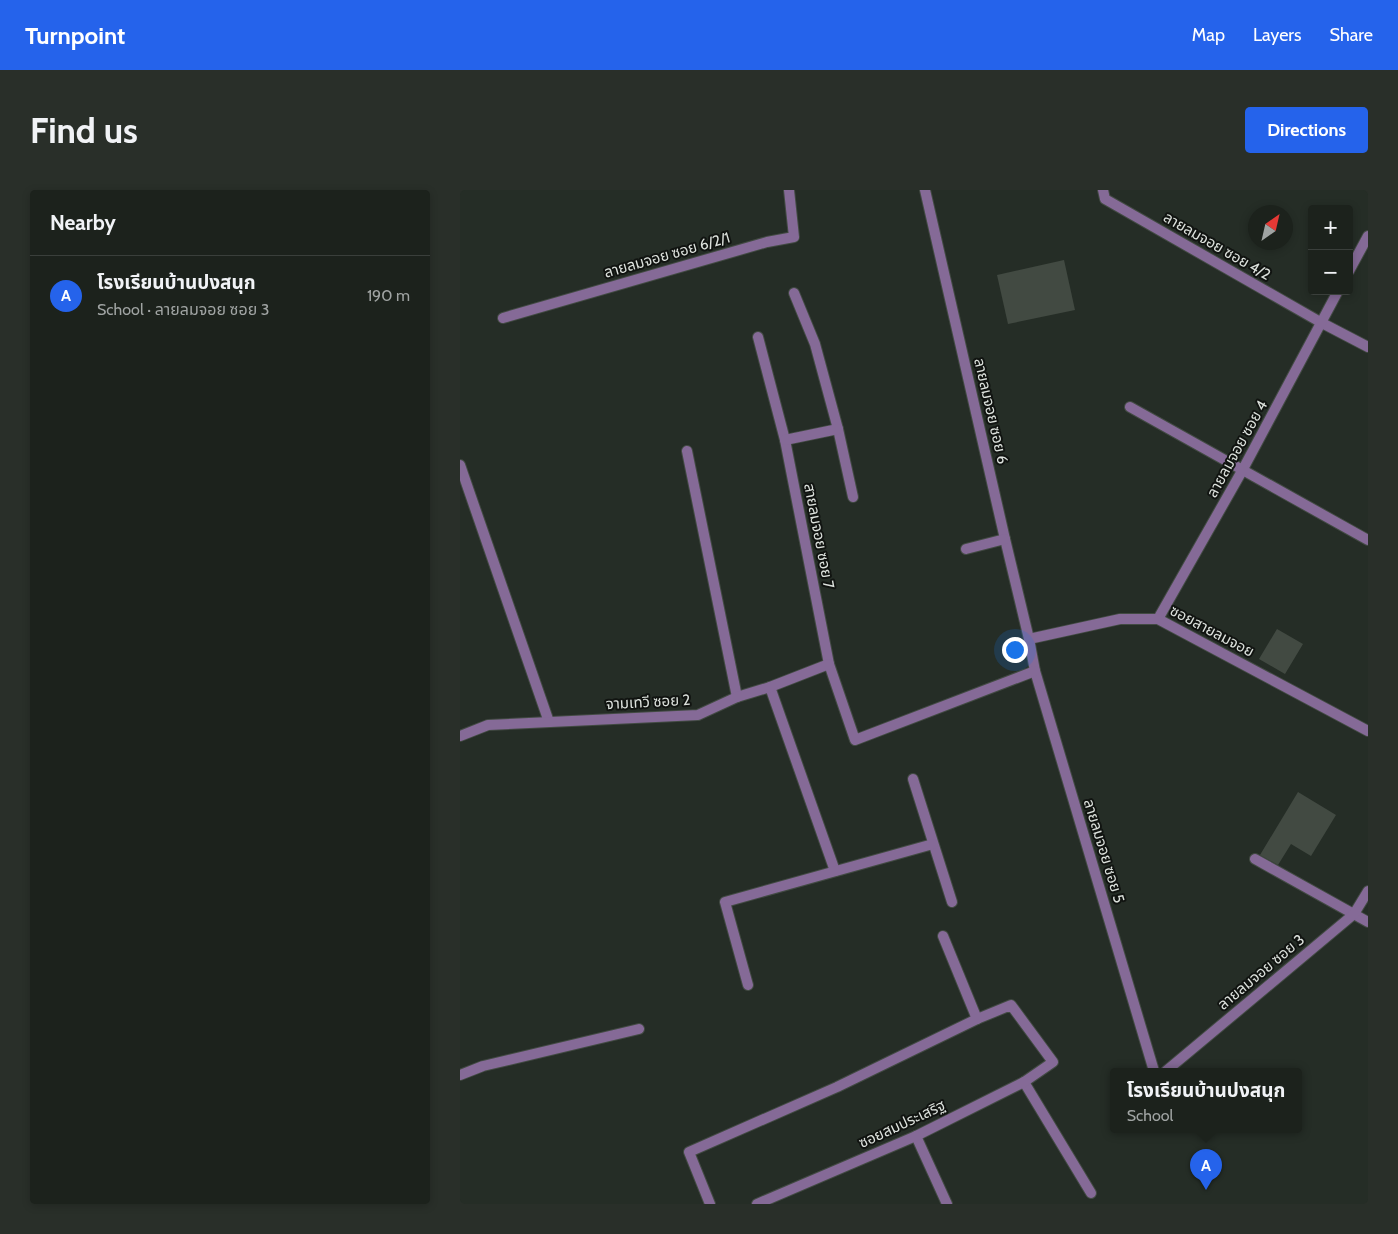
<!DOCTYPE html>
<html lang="en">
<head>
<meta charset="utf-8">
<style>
	:root { --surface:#1c221c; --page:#292f29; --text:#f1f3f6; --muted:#a0a4a3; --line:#3a3f3b; --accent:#2563eb }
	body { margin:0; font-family:Cabin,"Noto Sans Thai",sans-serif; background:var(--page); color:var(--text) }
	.controls { position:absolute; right:15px; top:15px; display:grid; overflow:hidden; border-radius:5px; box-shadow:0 2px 8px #0003 }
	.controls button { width:45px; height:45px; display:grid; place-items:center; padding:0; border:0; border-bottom:1px solid var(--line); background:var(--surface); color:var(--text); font:25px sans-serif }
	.compass { position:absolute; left:788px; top:15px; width:45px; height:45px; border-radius:50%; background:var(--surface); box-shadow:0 2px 8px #0003; rotate:34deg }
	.you { position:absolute; left:554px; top:459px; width:18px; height:18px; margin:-12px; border:4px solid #fff; border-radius:50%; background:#1a73e8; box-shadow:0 0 0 8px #1a73e833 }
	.badge { display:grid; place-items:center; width:32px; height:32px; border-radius:50%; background:var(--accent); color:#fff; font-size:16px; font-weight:700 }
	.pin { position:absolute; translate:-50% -41px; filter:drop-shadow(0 1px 2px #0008) }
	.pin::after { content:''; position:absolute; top:26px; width:18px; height:15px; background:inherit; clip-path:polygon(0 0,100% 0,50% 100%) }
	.popup { position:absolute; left:650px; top:878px; width:192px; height:65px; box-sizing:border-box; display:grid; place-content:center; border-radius:5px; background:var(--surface); filter:drop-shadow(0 1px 4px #0005); font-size:16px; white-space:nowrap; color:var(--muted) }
	.popup b { font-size:19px; color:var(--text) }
	.popup::after { content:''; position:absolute; left:50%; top:100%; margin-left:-10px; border:10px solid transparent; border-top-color:var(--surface) }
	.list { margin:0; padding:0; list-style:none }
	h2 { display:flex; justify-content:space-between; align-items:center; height:65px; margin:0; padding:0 20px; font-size:21px }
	h2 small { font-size:16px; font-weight:400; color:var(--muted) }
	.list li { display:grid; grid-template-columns:32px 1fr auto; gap:15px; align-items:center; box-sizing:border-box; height:80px; padding:0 20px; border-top:1px solid var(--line) }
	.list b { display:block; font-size:19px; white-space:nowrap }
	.list p { margin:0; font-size:16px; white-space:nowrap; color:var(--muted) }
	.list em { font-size:16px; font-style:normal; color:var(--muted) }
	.map { position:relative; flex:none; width:908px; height:1014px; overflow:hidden; border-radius:5px }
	header { display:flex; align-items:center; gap:30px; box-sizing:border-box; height:70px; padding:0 25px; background:var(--accent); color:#fff }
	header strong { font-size:24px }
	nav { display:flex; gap:28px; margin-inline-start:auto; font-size:18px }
	.intro { display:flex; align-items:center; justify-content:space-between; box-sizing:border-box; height:120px; padding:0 30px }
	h1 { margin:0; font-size:35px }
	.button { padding:12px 22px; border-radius:5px; background:var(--accent); color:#fff; font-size:18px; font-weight:700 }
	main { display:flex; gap:30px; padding:0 30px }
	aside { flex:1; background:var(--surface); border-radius:5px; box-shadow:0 2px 8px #0003 }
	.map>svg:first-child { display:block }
	.building { fill:#424a42 }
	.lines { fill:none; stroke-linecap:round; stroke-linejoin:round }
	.minor-casing { stroke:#424a43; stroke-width:12 }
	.minor { stroke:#856a97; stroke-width:10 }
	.labels { text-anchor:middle; stroke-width:4; stroke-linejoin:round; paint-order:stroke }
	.street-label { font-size:15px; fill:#dde2dd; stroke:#111411 }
</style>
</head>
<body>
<header>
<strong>Turnpoint</strong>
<nav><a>Map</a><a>Layers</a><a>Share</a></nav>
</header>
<div class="intro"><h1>Find us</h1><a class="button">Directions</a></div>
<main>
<aside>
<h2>Nearby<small></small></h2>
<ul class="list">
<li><span class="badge">A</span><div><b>โรงเรียนบ้านปงสนุก</b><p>School · ลายลมจอย ซอย 3</p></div><em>190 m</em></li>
</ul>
</aside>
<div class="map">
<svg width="908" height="1014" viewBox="0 0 908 1014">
	<rect width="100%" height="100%" fill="#252d26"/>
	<g class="building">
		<path d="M 604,70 L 615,120 L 548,134 L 537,85 Z"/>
		<path d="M 817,439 L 843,454 L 825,484 L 799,469 Z"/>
		<path d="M 838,602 L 876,625 L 851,666 L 831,654 L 818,675 L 800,665 Z"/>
	</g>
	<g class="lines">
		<g class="minor-casing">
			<g id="minor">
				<path d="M 465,0 L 545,349 L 569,449 L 575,481 L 694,881"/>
				<path d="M 643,0 L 645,9 L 862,133 L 908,157"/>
				<path d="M 889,81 L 908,46"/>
				<path d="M 334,103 L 355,154 L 378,239 L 393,307"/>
				<path d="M 43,128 L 307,52 L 334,47 L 329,0"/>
				<path d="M 298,147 L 325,250 L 369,474 L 395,550 L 575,481"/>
				<path d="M 670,217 L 908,350"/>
				<path d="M 325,250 L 378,239"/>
				<path d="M 227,261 L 277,507"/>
				<path d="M 0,275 L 89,532"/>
				<path d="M 506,359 L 545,349"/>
				<path d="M 698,429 L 782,281 L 878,101"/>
				<path d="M 569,449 L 660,429 L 698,429 L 908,541"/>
				<path d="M 310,497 L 375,681"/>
				<path d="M 0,546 L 28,535 L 238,525 L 277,507 L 310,497 L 369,474"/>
				<path d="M 453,589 L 492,712"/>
				<path d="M 795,669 L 908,732"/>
				<path d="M 483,746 L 517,829"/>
				<path d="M 288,795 L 265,712 L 473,654"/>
				<path d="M 706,881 L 894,724 L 908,701"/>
				<path d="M 0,885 L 23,876 L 179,839"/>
				<path d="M 564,892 L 631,1003"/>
				<path d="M 456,946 L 487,1014"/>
				<path d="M 250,1014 L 229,962 L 377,897 L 517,829 L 551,815 L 593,872 L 564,892 L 456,946 L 297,1014"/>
			</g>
		</g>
		<use href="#minor" class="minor"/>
	</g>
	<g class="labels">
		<g class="street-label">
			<text transform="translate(757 56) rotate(30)" y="5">ลายลมจอย ซอย 4/2</text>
			<text transform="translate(207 65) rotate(-16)" y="5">ลายลมจอย ซอย 6/2/1</text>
			<text transform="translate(531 221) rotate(77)" y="5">ลายลมจอย ซอย 6</text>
			<text transform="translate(777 259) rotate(-61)" y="5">ลายลมจอย ซอย 4</text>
			<text transform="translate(359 346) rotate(79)" y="5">สายลมจอย ซอย 7</text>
			<text transform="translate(752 441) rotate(28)" y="5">ซอยสายลมจอย</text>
			<text transform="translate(188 512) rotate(-3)" y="5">จามเทวี ซอย 2</text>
			<text transform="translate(644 661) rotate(73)" y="5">ลายลมจอย ซอย 5</text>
			<text transform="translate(801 782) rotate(-40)" y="5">ลายลมจอย ซอย 3</text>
			<text transform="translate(442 934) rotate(-25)" y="5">ซอยสมประเสริฐ</text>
		</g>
	</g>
</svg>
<div class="controls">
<button>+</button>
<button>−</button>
</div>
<svg class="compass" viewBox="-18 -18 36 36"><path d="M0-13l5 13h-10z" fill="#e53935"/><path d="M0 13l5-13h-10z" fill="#a0a4a3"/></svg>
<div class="you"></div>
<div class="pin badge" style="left:746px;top:1000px">A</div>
<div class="popup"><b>โรงเรียนบ้านปงสนุก</b>School</div>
</div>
</main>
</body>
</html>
